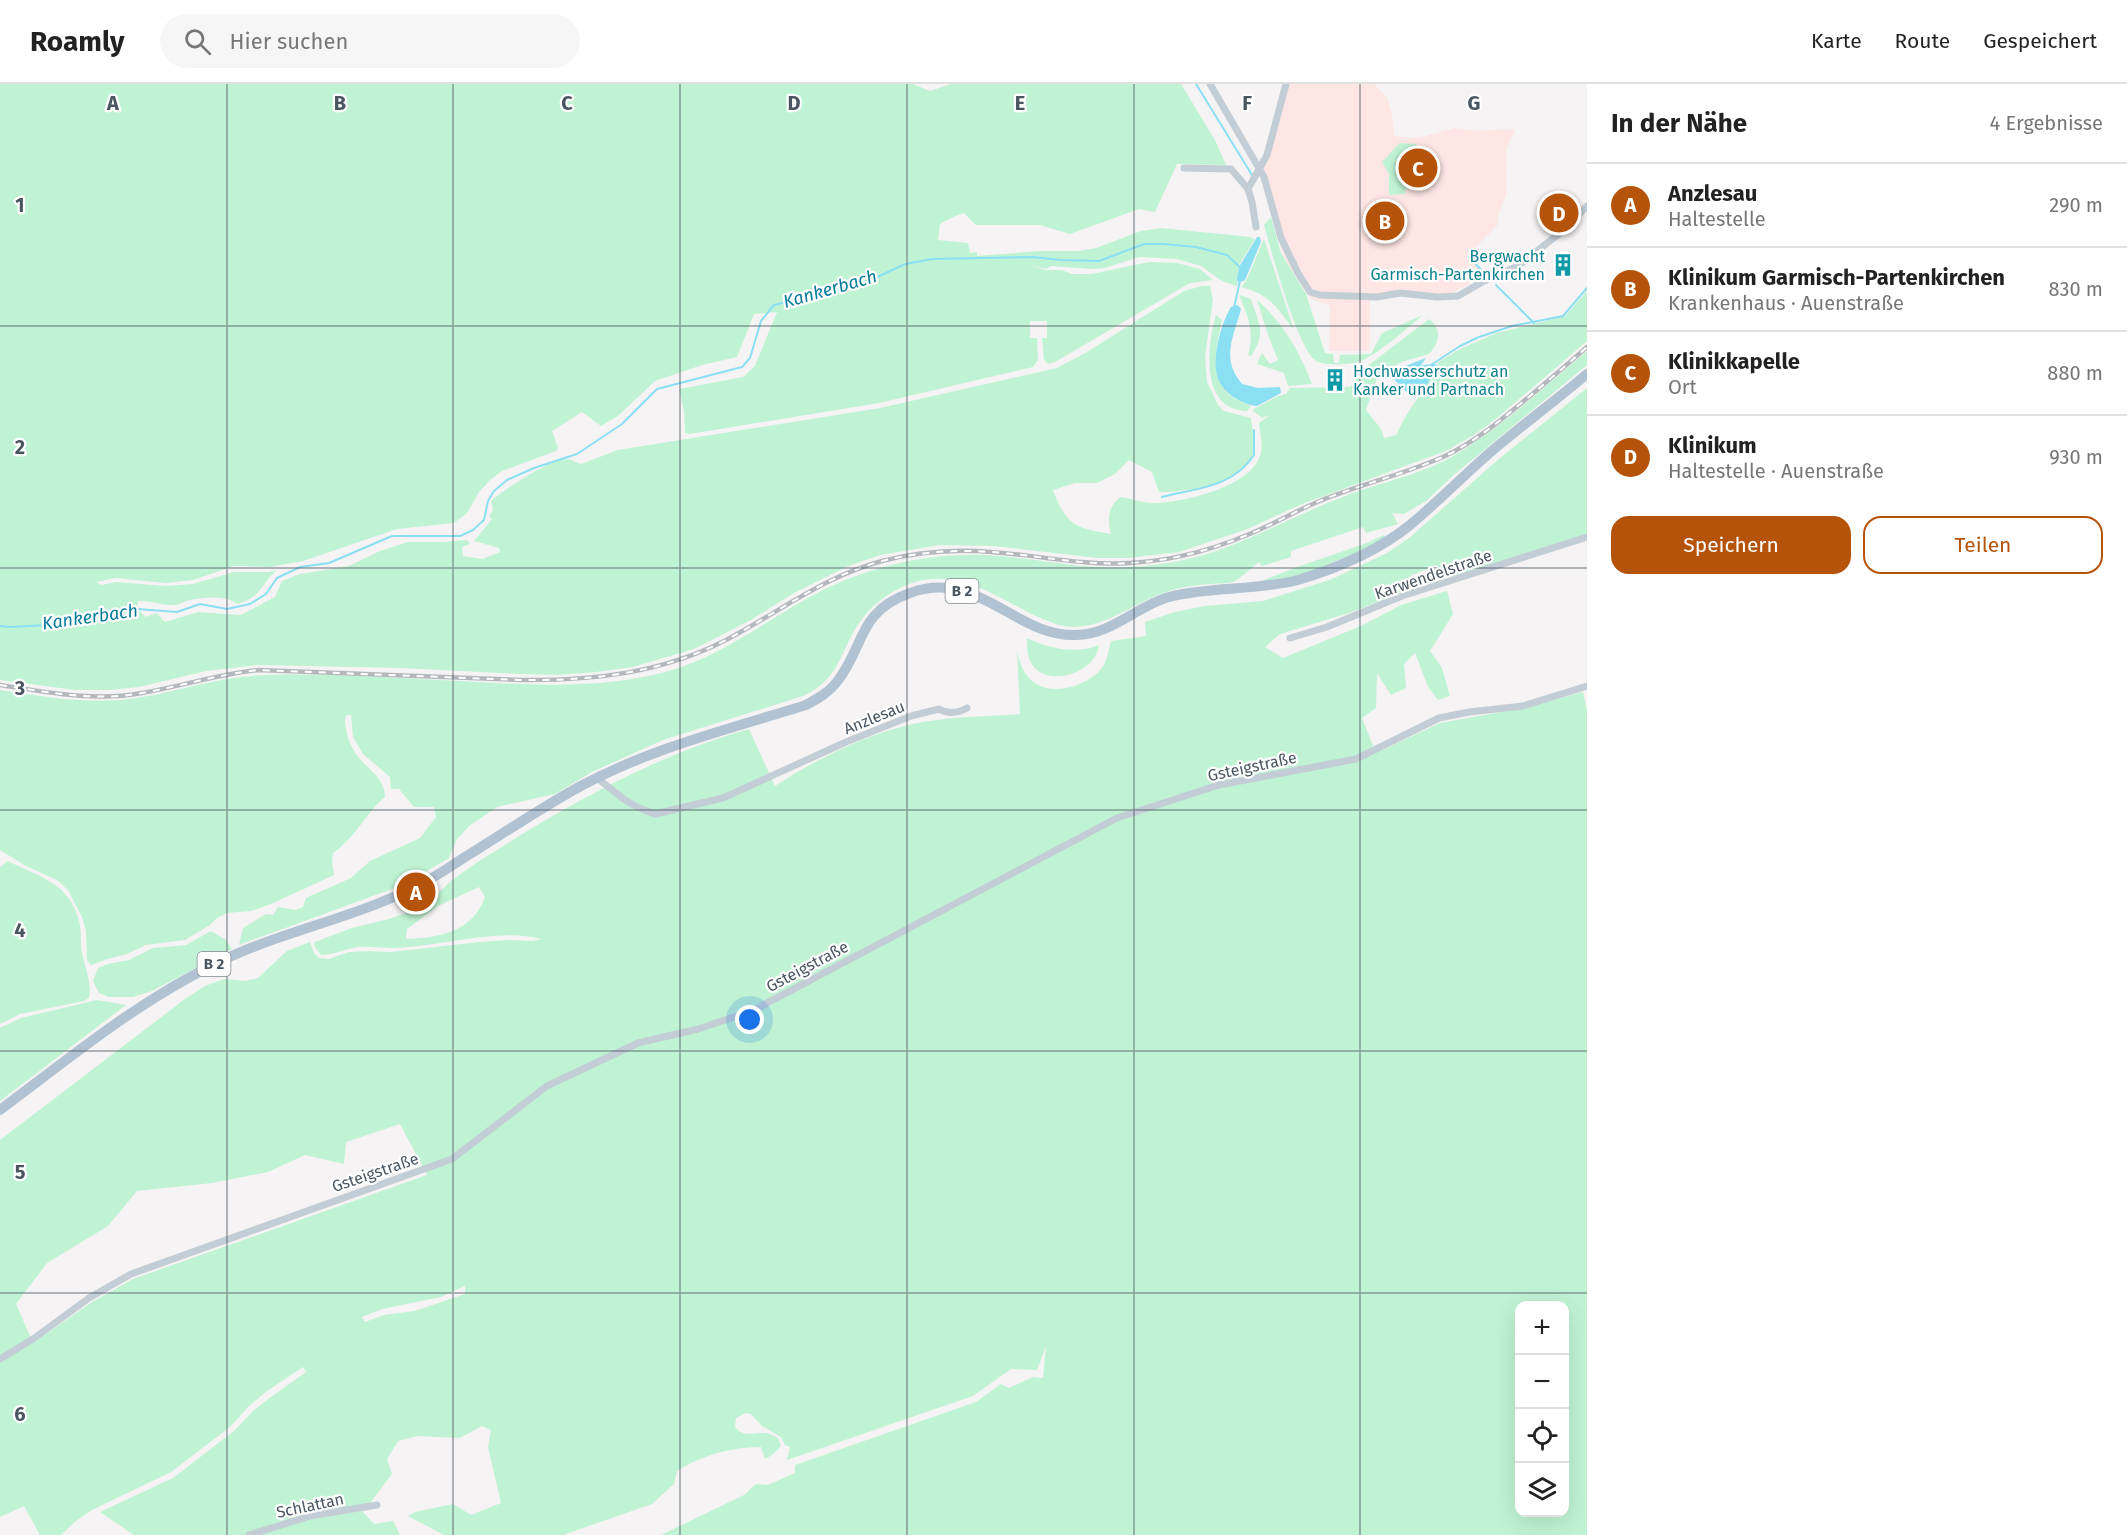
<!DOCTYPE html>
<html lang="de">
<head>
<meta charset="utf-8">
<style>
	:root { --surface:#fff; --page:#f6f6f6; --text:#222; --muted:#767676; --line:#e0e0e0; --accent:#b45309 }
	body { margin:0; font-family:"Fira Sans",sans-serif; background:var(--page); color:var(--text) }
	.controls { position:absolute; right:18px; bottom:18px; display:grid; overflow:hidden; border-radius:12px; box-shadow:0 6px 24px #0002 }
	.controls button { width:54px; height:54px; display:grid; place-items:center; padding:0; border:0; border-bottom:2px solid var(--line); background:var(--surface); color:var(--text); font:30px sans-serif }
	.you { position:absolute; left:750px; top:936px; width:21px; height:21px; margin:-15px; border:4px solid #fff; border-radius:50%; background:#1a73e8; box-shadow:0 0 0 9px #1a73e833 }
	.badge { display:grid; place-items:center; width:39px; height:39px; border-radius:50%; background:var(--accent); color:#fff; font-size:20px; font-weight:700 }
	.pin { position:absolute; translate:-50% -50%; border:3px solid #fff; box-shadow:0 2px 6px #0006 }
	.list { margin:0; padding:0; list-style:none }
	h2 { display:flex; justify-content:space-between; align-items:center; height:78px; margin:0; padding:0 24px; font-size:26px }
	h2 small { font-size:20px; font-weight:400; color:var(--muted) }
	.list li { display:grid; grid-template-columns:39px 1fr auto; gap:18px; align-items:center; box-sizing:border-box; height:84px; padding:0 24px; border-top:2px solid var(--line) }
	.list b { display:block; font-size:22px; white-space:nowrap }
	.list p { margin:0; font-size:20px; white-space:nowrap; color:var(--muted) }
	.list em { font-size:20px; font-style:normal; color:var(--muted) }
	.actions { display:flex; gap:12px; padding:18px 24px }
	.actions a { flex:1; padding:14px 0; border:2px solid var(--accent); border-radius:18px; text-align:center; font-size:21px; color:var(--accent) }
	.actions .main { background:var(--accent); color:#fff }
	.icon { flex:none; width:33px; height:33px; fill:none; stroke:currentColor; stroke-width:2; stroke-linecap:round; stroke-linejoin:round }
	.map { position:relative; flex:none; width:1587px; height:1451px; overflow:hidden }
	header { display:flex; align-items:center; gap:36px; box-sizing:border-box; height:84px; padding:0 30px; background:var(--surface); border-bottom:2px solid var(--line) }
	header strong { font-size:28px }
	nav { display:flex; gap:33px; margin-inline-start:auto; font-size:21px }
	.search { width:420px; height:54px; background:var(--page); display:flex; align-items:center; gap:15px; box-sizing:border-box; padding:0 21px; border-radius:33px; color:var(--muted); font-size:22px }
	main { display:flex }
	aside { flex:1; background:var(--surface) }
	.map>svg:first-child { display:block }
	.medical { fill:#fde6e4 }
	.green { fill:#c0f3d3; fill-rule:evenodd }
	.water { fill:#8bdff3 }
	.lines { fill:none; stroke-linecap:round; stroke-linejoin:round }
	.stream { stroke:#8bdff3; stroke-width:2 }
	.street { stroke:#c3cdd5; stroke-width:7 }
	.primary { stroke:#b1c2d2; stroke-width:10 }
	.rail-casing { stroke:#b4b8bd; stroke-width:4.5 }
	.rail { stroke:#fff; stroke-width:2; stroke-dasharray:7; stroke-linecap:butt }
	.grid { fill:none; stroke:#495662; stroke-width:1.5; stroke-opacity:0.55 }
	.labels { text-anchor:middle; stroke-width:4.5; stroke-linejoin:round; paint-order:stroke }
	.shield { fill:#fff; stroke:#808991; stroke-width:1.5 }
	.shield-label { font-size:15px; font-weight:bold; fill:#495662 }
	.culture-label { font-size:16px; fill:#0d838f; stroke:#fff; text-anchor:end }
	.street-label { font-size:16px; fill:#495662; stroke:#fff }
	.water-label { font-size:18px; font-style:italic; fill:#057c9a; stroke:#fff }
	.grid-label { font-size:20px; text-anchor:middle; font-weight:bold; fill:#495662; stroke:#fff; stroke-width:4.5; stroke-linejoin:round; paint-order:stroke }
</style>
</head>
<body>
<header>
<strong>Roamly</strong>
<div class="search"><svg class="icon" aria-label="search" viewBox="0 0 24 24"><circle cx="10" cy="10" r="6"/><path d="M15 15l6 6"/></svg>Hier suchen</div>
<nav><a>Karte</a><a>Route</a><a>Gespeichert</a></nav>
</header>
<main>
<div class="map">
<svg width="1587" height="1451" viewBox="0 0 1587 1451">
	<rect width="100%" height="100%" fill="#f5f3f3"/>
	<path class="medical" d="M 1286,0 L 1374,0 L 1387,13 L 1392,31 L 1394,52 L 1408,54 L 1422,53 L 1455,44 L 1476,47 L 1515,45 L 1507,64 L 1506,110 L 1499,129 L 1497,142 L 1466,172 L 1485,190 L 1449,211 L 1370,212 L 1369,267 L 1329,267 L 1330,222 L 1311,215 L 1284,174 L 1261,95 L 1255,84 L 1267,71 Z"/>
	<g class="green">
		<path d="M 0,0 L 913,0 L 930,7 L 951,0 L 1181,0 L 1215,56 L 1226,81 L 1177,80 L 1155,128 L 1139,125 L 1070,150 L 1040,141 L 976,141 L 964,129 L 953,133 L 940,140 L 938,156 L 968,159 L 970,169 L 977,168 L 977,172 L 1039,167 L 1079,167 L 1096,164 L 1141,147 L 1161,144 L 1250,153 L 1255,155 L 1239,181 L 1237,202 L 1222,197 L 1201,182 L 1177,175 L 1139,173 L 1105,184 L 1093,185 L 1051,182 L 1046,185 L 1029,180 L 1045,186 L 1062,186 L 1072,190 L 1092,190 L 1149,178 L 1177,179 L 1200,185 L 1213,196 L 1190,199 L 1055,278 L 1048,280 L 1044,276 L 1042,254 L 1047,254 L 1047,237 L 1030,237 L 1030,254 L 1037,254 L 1038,276 L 1033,283 L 879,319 L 690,350 L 685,349 L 684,327 L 679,305 L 743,293 L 755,282 L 777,228 L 754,230 L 737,273 L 702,281 L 655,297 L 618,332 L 601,342 L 582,328 L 552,347 L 558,364 L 556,367 L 502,387 L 490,396 L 479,408 L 467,429 L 454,439 L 397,445 L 303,477 L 270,483 L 234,482 L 193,496 L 166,499 L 116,494 L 96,498 L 101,501 L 116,498 L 166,502 L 193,500 L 234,488 L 270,488 L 277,486 C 259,501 264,512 237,520 C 227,511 203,513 190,516 C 185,517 181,520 176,521 C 162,522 152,516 138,517 L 137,525 L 146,533 L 157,529 L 165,538 L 198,528 L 241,531 L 275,513 L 282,497 L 300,490 L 349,482 L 380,467 L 408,458 L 442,458 L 467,456 L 470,460 L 462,463 L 463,472 L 483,475 L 500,468 L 499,464 L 474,457 L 492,435 L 489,432 L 493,426 L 491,417 C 503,406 552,374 567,375 C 571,375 576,379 581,380 L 618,366 L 880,324 L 1057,284 L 1087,268 L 1184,207 L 1202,202 L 1210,202 L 1213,216 L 1205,272 L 1207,298 L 1218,321 L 1224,327 L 1251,334 C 1252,345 1257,362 1252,372 C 1238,401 1187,408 1159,408 L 1152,388 L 1129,376 L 1115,390 L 1097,399 L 1075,399 L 1053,406 C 1066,441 1075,444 1111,450 C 1107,436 1108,421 1121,413 C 1133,415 1145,420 1158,419 C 1187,417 1249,403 1260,372 C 1264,362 1260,350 1259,339 L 1270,331 L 1262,334 L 1252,326 L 1278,312 L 1286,310 L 1290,304 L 1350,303 L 1365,284 L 1429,235 C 1442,245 1440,258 1429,270 L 1401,278 L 1377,294 L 1366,326 L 1381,345 L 1384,354 L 1396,351 C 1407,326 1424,307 1439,283 L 1437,279 L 1460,265 L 1497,249 L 1565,232 L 1587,207 L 1587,257 L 1497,334 L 1474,351 L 1446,367 L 1302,420 L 1245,446 L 1179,468 L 1128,474 L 1097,474 L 994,462 L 940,461 L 880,471 L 846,483 L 794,509 L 751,536 L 694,565 L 633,583 L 596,588 L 558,591 L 519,590 L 401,584 L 259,581 L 206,587 L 139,603 L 109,606 L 75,606 L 0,596 Z"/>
		<path d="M 1400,59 L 1416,60 L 1421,71 L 1417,76 L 1405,74 L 1407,87 L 1404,100 L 1413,101 L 1413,104 L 1405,105 L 1405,110 L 1389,111 L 1389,90 L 1382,78 Z"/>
		<path d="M 1271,133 L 1281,169 L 1306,210 L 1325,269 L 1333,270 L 1334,279 L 1339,279 L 1340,271 L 1371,270 L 1382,249 L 1423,231 C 1403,247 1384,266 1361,277 C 1352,281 1324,282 1316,277 C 1298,266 1271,166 1264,141 Z"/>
		<path d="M 1264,155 L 1294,246 C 1276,223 1271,211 1241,203 L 1246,197 Z"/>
		<path d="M 1239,211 L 1251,215 C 1259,241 1267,248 1251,272 L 1248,271 C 1255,249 1248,232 1239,211 Z"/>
		<path d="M 1257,216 C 1283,238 1300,269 1312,300 L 1288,302 L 1284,289 L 1257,280 L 1262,269 L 1270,280 L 1278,276 L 1268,251 Z"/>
		<path d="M 1216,231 L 1222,236 C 1217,260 1208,294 1230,311 C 1236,316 1244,319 1251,322 L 1247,327 C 1200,326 1207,262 1216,231 Z"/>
		<path d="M 1587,267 L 1587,281 L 1455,390 L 1426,417 L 1404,430 L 1392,429 L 1398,440 L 1366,449 L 1363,443 L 1291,467 L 1291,473 L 1262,482 L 1259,478 C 1252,483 1240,495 1233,498 C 1227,500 1218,499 1211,500 C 1196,501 1180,503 1166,508 C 1132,519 1097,551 1059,541 C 1012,527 976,487 923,496 C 897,501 871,520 857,542 C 839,572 838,596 803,612 L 663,656 L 592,688 L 555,710 L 497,723 L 469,742 L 457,755 L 449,774 L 403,801 L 239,861 L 243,844 L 266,830 L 273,831 L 278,823 L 296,826 L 303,823 L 306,814 L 351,794 L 370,777 L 420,754 L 436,733 L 434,723 L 414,723 L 399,705 L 391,705 L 390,693 L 363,670 L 353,653 L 351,631 L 347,631 L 345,634 C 345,648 350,663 359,674 C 370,687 385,695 385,713 C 365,730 356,753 333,769 L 332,778 L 334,791 L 271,820 L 251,827 L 227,829 L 217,834 L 210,841 L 185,856 L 146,861 L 127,870 L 107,875 L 91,881 L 87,876 L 86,847 L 82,833 L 68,806 L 57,796 L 26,782 L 0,766 L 0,606 C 47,613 95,622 142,613 C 185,606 222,592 266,591 C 331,589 395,594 460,597 C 529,601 601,606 669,587 C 726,571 772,531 825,505 C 850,493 877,484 904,478 C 934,472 967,469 997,472 C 1041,475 1086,486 1131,483 C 1158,481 1187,477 1213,468 C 1258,453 1300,429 1345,412 C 1381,398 1421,391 1455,371 C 1503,342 1544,303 1587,267 Z"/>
		<path d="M 1587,304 L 1587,451 L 1451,494 L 1436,481 L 1410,492 L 1402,509 L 1349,529 L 1280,550 L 1265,563 L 1283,574 L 1363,541 L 1401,521 L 1447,507 L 1453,530 L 1430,567 L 1442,584 L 1450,612 L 1438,616 L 1428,603 L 1415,569 L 1404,580 L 1406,604 L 1391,611 L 1377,589 L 1376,624 L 1362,634 L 1376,669 L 1440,639 L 1524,624 L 1583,608 L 1587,627 L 1587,1451 L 661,1451 L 744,1411 L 756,1400 L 768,1401 L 795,1389 L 795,1381 L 976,1318 L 1001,1300 L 1009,1304 L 1033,1293 L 1043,1294 L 1046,1262 L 1037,1286 L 1011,1285 L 973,1312 L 787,1376 L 790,1363 L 785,1361 L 781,1353 L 762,1342 L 751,1330 L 746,1329 L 736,1334 L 735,1343 C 744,1354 752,1348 764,1349 C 769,1349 774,1352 778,1354 L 781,1362 L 772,1371 L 765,1375 L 761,1363 C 731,1363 702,1371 677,1387 L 674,1400 L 652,1420 L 563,1451 L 444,1451 L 408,1432 L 415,1428 L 453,1420 L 471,1431 L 501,1419 L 488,1363 L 491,1346 L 482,1342 L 460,1354 L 418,1352 L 398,1357 L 387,1375 L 392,1390 L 370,1419 L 284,1436 L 244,1451 L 134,1451 L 100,1428 L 173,1394 L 234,1347 L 253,1327 L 271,1313 L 306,1288 L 303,1283 L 267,1307 L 248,1323 L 230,1343 L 171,1388 L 92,1426 L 76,1437 L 61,1451 L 40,1451 L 24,1422 L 0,1433 L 0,1056 L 185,915 L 205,902 L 224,895 L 245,897 L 258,894 L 287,867 L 310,858 L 314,869 L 319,874 L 329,875 L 349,868 L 369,867 L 391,868 L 479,858 L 510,856 L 533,857 L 541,855 C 501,843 437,863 394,864 C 382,864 370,862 357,863 C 345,865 334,871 321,871 L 314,862 L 315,858 C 326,854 338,849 349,845 C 377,837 396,836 422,821 C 433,815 441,806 450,798 C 461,789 472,782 484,774 C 567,721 654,672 749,645 L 775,702 C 821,672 882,642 937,636 C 965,632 993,632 1020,630 L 1017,567 C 1020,578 1022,588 1031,596 C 1050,614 1088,602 1102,584 C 1107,577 1109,565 1111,557 L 1146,552 L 1145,538 L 1175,528 L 1205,522 L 1263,517 L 1332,495 L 1387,469 L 1409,454 L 1500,374 ZM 479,803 L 485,813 C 473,848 438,854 406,855 L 407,845 L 438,822 ZM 400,1040 L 427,1091 L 133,1195 L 92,1218 L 33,1259 L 16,1220 L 47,1179 L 108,1142 L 137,1107 L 212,1099 L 268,1088 L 305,1071 L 344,1080 L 346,1058 ZM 465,1202 L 465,1210 L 415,1227 L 384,1231 L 365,1238 L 362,1233 L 382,1225 L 441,1213 ZM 1520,1222 L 1564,1222 L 1564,1428 L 1520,1428 Z"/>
		<path d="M 1384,451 L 1386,453 L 1362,467 L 1302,491 L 1254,500 L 1297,483 L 1367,459 Z"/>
		<path d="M 1027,554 C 1049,564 1075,571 1099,561 C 1096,590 1044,606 1030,577 C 1027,570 1027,561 1027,554 Z"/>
		<path d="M 8,777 C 39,793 69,798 79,837 C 82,847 80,858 82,869 C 85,883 92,900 89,914 L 84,917 L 20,930 L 0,940 L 0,783 Z"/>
		<path d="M 211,847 L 226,856 L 232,865 L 152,907 L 133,913 L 109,913 L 99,909 L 93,897 L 98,884 L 108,880 L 129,876 L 153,864 L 186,861 Z"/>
		<path d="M 97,916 L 126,921 L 0,1017 L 0,944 L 21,934 Z"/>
		<path d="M 362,1427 L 374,1440 L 393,1437 L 400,1451 L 257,1451 L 311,1435 Z"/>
	</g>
	<g class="water">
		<path d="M 1257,153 L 1260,153 L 1261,158 L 1245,196 L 1239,199 L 1237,196 L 1239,183 Z"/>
		<path d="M 1238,221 L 1241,225 C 1234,252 1220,274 1242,300 L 1258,304 L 1280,303 L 1281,309 L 1257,322 C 1250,322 1242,318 1235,314 C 1229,310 1222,304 1219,297 C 1210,279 1221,239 1231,223 Z"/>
		<path d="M 1426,274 L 1419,284 L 1435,280 L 1438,282 L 1425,304 L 1412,314 L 1394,295 L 1380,295 L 1379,292 Z"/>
	</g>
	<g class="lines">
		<g class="stream">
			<path d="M 1196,0 L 1252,91"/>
			<path d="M 1469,173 L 1487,192"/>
			<path d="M 1496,201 L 1534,239"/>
			<path d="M 1234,224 L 1240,197"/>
			<path d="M 1419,283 L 1431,281 L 1460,262 L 1479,253 L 1512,242 L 1563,232 L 1587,204"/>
			<path d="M 1162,413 C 1197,404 1232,404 1254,371 L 1254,346"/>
			<path d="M 0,542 L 11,543 L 47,541 L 137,525 L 177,528 L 200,520 L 227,525 L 250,520 L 266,510 L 277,494 L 300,483 L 329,479 L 392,452 L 460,452 L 473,446 L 484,436 L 488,417 L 494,407 L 507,396 L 534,384 L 577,370 L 622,340 L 657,305 L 742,283 L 750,274 L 761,237 L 774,221 L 871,196 L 905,180 L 933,175 L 1033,173 L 1061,176 L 1099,177 L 1144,160 L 1164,160 L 1196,163 L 1227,171 L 1241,184"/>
		</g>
		<g class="street">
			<path d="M 1210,0 L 1264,93 L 1281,154 L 1298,189 L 1310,208 L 1320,211 L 1377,213 L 1400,209 L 1437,213 L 1458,212 L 1484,197 L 1518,182 L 1565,145 L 1587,122"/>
			<path d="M 1184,84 L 1231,85 L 1248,105"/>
			<path d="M 1256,143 L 1252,118 L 1248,105 L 1267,71 L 1286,0"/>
			<path d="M 1290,554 L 1327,543 L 1402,512 L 1587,453"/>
			<path d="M 597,694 L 625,716 L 637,723 L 655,730 L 723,714 L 846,658 L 911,632 L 939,625 C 948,630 958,629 967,624"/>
			<path d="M 0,1275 L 33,1255 L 89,1214 L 131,1190 L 452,1075 L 547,1002 L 638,959 L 698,945 L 752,927 L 1117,734 L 1219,701 L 1356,675 L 1439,634 L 1469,628 L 1523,622 L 1587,602"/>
			<path d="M 249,1451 L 310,1432 L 377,1421"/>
		</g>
		<path class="primary" d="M 0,1026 C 71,973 138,917 219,878 C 280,848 350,835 411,805 C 429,797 445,786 462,775 C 501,751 539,725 579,703 C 651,664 729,645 806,621 C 817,615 828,609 836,599 C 865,564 856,528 910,509 C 978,484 1015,553 1076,551 C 1111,551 1137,522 1169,513 C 1211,502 1256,507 1298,496 C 1338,484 1378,467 1410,441 C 1439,417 1465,390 1493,366 C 1524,340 1556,316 1587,290"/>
		<g class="rail-casing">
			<path id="rail" d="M 0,601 C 47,608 95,618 142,609 C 182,602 219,590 259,586 L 520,596 C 593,597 663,589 728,555 C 779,528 825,492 882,477 C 918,468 955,465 991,468 C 1037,471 1083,482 1129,479 C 1170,477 1209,467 1247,451 C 1270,442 1292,429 1315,419 C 1357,401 1403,391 1445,372 C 1477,357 1503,334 1530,312 C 1549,296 1568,280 1587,263"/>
		</g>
		<use href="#rail" class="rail"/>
	</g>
	<path class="grid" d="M 227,0 L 227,1451M 453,0 L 453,1451M 680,0 L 680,1451M 907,0 L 907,1451M 1134,0 L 1134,1451M 1360,0 L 1360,1451M 0,242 L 1587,242M 0,484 L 1587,484M 0,726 L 1587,726M 0,967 L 1587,967M 0,1209 L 1587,1209"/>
	<defs>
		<g id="building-bare" transform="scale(1.8)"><path d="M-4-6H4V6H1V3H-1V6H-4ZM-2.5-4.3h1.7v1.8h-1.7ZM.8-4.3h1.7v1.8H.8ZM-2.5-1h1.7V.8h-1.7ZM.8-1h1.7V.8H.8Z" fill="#0f9aa8" stroke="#fff" stroke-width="2.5" paint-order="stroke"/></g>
	</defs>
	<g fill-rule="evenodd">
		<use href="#building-bare" x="1563" y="181"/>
		<use href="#building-bare" x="1335" y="296"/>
	</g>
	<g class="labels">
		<g class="shield">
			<rect x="945.5" y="495" width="33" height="24" rx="4.5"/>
			<rect x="197.5" y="868" width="33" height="24" rx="4.5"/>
		</g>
		<g class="shield-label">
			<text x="962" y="512">B 2</text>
			<text x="214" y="885">B 2</text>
		</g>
		<g class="culture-label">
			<text x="1545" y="178">Bergwacht<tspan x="1545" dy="18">Garmisch-Partenkirchen</tspan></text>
			<text x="1353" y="293" text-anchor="start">Hochwasserschutz an<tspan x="1353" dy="18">Kanker und Partnach</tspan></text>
		</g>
		<g class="street-label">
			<text transform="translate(1433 490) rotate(-19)" y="6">Karwendelstraße</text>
			<text transform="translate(874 633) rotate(-22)" y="6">Anzlesau</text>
			<text transform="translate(1252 682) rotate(-12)" y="6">Gsteigstraße</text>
			<text transform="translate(807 882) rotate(-28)" y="6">Gsteigstraße</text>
			<text transform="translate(375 1088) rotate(-19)" y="6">Gsteigstraße</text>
			<text transform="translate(310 1421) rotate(-12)" y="6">Schlattan</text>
		</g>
		<g class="water-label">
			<text transform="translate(830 205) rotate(-16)" y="6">Kankerbach</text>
			<text transform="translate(90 533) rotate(-8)" y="6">Kankerbach</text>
		</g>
	</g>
	<g class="grid-label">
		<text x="113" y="26">A</text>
		<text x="340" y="26">B</text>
		<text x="567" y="26">C</text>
		<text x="794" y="26">D</text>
		<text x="1020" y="26">E</text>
		<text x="1247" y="26">F</text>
		<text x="1474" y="26">G</text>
		<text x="20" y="128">1</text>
		<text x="20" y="370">2</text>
		<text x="20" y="611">3</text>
		<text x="20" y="853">4</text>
		<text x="20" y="1095">5</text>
		<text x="20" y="1337">6</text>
	</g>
</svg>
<div class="controls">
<button>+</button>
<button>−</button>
<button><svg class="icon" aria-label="locate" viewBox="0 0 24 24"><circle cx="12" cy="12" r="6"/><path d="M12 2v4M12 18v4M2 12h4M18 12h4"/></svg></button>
<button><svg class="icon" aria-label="layers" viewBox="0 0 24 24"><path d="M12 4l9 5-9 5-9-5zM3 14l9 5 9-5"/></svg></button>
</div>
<div class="you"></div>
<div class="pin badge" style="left:416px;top:808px">A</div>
<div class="pin badge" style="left:1385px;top:137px">B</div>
<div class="pin badge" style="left:1418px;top:84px">C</div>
<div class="pin badge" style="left:1559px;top:129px">D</div>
</div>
<aside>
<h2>In der Nähe<small>4 Ergebnisse</small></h2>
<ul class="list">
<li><span class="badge">A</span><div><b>Anzlesau</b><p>Haltestelle</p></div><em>290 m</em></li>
<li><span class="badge">B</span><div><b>Klinikum Garmisch-Partenkirchen</b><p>Krankenhaus · Auenstraße</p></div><em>830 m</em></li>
<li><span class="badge">C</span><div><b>Klinikkapelle</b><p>Ort</p></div><em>880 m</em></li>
<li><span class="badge">D</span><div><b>Klinikum</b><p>Haltestelle · Auenstraße</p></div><em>930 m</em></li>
</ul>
<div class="actions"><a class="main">Speichern</a><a>Teilen</a></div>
</aside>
</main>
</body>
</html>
